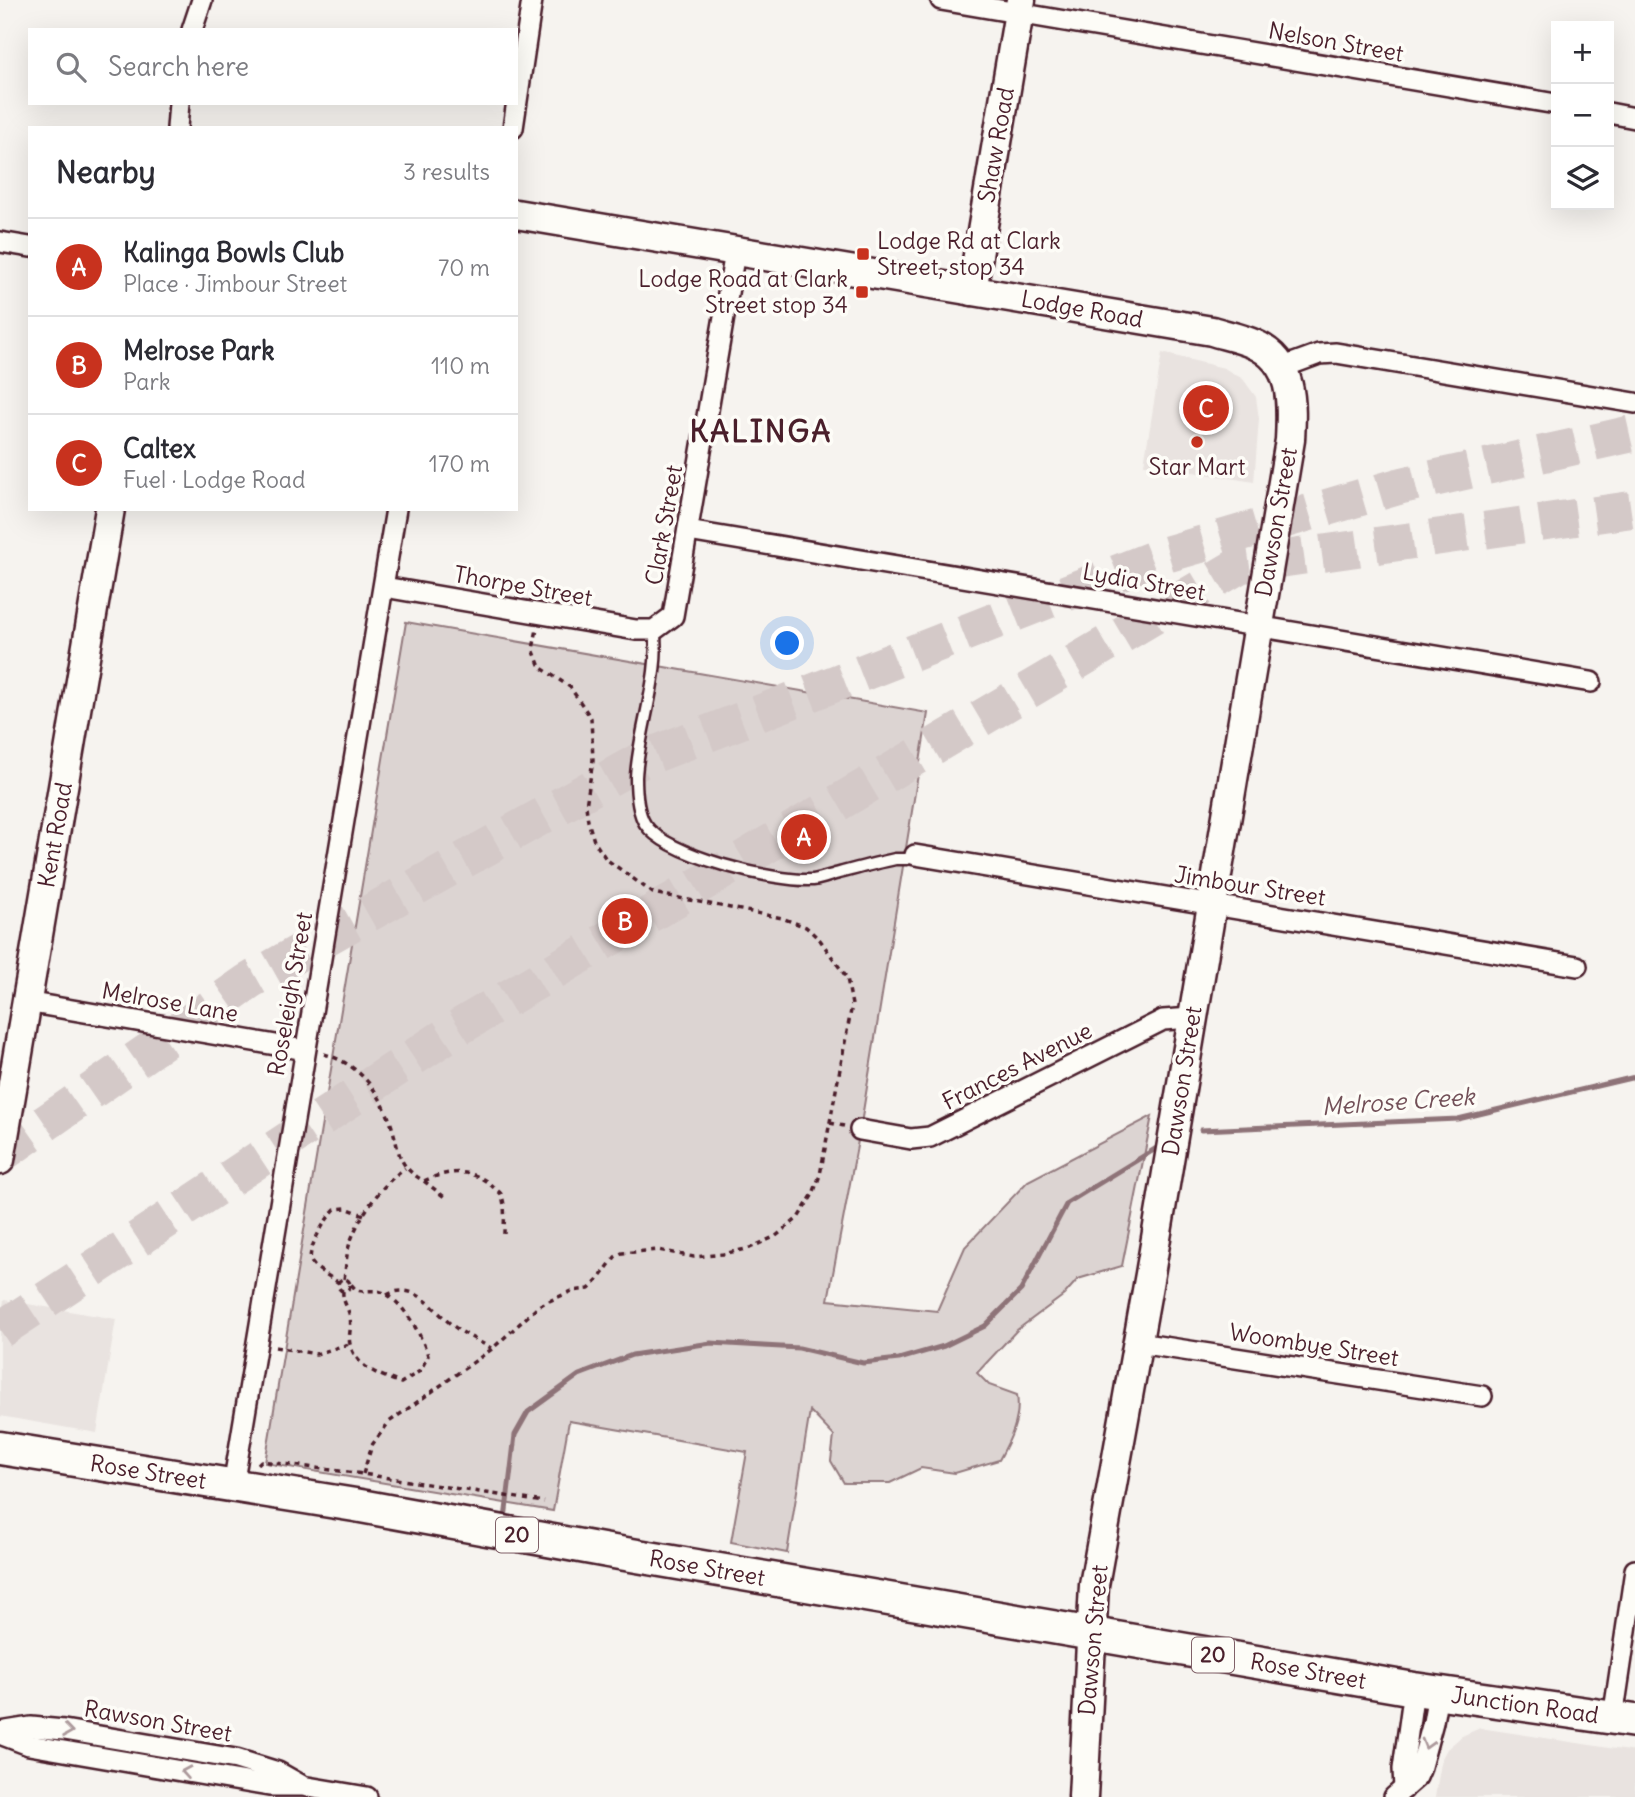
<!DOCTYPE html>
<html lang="en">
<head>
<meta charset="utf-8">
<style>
	:root { --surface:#fff; --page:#f2f2f3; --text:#2b2b33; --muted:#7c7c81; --line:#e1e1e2; --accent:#c8321e }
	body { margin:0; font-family:Delius,sans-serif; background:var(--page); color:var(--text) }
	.controls { position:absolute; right:21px; top:21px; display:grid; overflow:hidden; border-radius:0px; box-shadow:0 7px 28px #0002 }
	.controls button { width:63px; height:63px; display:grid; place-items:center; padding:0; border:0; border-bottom:2px solid var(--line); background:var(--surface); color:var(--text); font:35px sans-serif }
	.you { position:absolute; left:788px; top:644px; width:24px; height:24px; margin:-18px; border:5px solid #fff; border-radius:50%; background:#1a73e8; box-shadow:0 0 0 10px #1a73e833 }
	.badge { display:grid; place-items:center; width:46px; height:46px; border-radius:50%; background:var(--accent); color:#fff; font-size:23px; font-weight:700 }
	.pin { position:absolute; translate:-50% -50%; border:4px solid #fff; box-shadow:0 2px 7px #0006 }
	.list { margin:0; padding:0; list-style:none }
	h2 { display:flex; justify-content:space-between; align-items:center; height:91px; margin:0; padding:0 28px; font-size:30px }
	h2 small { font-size:23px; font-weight:400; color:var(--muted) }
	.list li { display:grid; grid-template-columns:46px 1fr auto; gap:21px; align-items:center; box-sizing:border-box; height:98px; padding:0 28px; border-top:2px solid var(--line) }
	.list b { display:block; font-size:26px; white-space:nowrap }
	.list p { margin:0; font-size:23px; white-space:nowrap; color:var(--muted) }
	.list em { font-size:23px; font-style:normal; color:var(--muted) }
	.icon { flex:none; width:38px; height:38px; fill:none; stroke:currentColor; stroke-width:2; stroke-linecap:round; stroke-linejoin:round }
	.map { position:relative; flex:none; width:1635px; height:1797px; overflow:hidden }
	.search { position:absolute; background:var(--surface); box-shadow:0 7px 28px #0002; left:28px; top:28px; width:490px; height:77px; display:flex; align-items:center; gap:18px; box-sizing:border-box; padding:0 24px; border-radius:0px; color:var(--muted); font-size:26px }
	.panel { position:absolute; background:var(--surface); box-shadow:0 7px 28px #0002; left:28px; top:126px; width:490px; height:385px; border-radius:0px }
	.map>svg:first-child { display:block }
	.built { fill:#e9e3e0 }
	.green { fill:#dcd4d2; stroke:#937a7e; stroke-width:2 }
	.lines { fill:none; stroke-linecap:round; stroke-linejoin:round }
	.stream { stroke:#8e7378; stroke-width:5 }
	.highway-tunnel { stroke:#d4c9c8; stroke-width:37; stroke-dasharray:37 18; stroke-linecap:butt }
	.lane-casing { stroke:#4a1f2b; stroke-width:15 }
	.street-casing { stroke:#4a1f2b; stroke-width:24 }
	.secondary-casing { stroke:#4a1f2b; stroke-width:33 }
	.primary-casing { stroke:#4a1f2b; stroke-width:37 }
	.path { stroke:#4a1f2b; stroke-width:3.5; stroke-dasharray:5 5; stroke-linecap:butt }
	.lane { stroke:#fdfcf7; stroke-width:10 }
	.street { stroke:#fdfcf7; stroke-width:19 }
	.secondary { stroke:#fdfcf7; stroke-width:28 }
	.primary { stroke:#fdfcf7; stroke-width:32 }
	.oneway { stroke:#ac999b }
	.poi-dot { fill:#c8321e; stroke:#fdfcf7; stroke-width:2.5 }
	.labels { text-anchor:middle; stroke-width:7; stroke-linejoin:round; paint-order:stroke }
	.shield { fill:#fdfcf7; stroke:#806168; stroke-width:2 }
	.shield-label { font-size:21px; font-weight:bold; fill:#4a1f2b }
	.street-label { font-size:23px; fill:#4a1f2b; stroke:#fdfcf7 }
	.poi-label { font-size:23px; fill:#4a1f2b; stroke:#fdfcf7; text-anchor:start }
	.water-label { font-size:24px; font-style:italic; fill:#725058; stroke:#fdfcf7 }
	.district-label { font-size:30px; font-weight:bold; letter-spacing:2px; fill:#4a1f2b; stroke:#fdfcf7 }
</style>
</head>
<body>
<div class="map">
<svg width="1635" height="1797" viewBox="0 0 1635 1797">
	<rect width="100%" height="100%" fill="#f6f3ef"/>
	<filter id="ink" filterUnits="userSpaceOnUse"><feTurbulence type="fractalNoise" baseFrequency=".0143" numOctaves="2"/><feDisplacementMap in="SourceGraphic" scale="14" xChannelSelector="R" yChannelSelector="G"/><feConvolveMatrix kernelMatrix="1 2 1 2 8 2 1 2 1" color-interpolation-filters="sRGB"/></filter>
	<g filter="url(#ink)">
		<g class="built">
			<path d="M 1162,353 L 1224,368 L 1243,379 L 1256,397 L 1259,419 L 1254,482 L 1144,464 Z"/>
			<path d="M 4,1300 L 116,1319 L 97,1433 L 0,1416 L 0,1322 Z"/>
			<path d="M 1480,1728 L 1635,1752 L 1635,1797 L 1435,1797 L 1442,1758 L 1447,1749 L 1462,1736 Z"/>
		</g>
		<path class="green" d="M 406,622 L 928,713 L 860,1130 L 828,1300 L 937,1311 L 965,1247 L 1028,1181 L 1152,1116 L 1122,1266 L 1078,1279 L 1064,1295 L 1017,1330 L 977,1373 L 989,1385 L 1017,1395 C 1021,1419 1010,1440 999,1460 L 955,1473 L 921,1468 L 890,1483 L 844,1483 L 831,1461 L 834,1436 L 810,1411 L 787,1553 L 731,1542 L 747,1452 L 569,1421 L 553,1511 L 265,1463 Z"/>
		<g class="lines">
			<g class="stream">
				<path d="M 1201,1130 L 1458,1119 L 1635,1077"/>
				<path d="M 505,1519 L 515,1435 L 528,1412 L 579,1375 L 632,1355 L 711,1343 L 799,1348 L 863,1363 L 899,1359 L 944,1346 L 985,1326 L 1021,1290 L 1067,1203 L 1160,1146"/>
			</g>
			<g class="highway-tunnel">
				<path d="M 0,1155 L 249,981 L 645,758 L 1161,556 L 1400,486 L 1635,433"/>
				<path d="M 0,1330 L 461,1026 L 1240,565 L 1635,509"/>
			</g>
			<g class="lane-casing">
				<path id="lane" d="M 654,630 C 662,671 638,732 636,777 C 636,791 637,811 645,824 C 666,856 775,882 813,880 C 821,879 831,875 839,873 C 858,868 876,863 895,859 L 907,859 L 915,855"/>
			</g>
			<g class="street-casing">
				<g id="street">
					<path d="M 941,0 L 1556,104"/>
					<path d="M 192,30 L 202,0"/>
					<path d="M 1609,113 L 1635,118"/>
					<path d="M 177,128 L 179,103"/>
					<path d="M 513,128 L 532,0"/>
					<path d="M 0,242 L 30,247"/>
					<path d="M 1281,368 L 1319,354 L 1336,353 L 1635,403"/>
					<path d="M 688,531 L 1591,682"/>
					<path d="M 384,587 L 636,630 L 654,630 L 673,616 L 735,252"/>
					<path d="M 915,855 L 1577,966"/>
					<path d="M 26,1002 L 305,1050"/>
					<path d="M 860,1130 L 911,1139 L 930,1137 L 1163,1020 L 1192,1018"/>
					<path d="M 1138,1343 L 1482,1396"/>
					<path d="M 233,1486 L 396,509"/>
					<path d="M 1613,1718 L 1635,1570"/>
					<path d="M 0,1732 L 31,1727 L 64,1730 L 236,1759 L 278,1772 L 301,1785"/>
					<path d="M 0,1734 L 29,1745 L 269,1786 L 302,1786 L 367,1797"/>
					<path d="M 1404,1789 L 1403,1769 L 1414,1689"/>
					<path d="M 1394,1797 L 1417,1777 L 1420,1770 L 1433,1722 L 1438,1693"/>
				</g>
			</g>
			<g class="secondary-casing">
				<g id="secondary">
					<path d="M 516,214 L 1212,331 C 1225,335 1241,338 1254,344 C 1294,361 1292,403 1290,440 L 1150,1274 L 1094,1585 L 1083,1797"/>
					<path d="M 972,291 L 1021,0"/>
					<path d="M 0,1160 L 110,509"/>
				</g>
			</g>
			<g class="primary-casing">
				<path id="primary" d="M 0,1448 L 355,1505 L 608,1551 L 1414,1689 L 1635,1721"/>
			</g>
			<g class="path">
				<path d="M 324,1054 C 359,1063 382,1094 392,1127 C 400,1153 397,1166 424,1181 C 447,1170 473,1168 492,1186 C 495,1189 499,1191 501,1194 C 506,1204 504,1222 504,1234"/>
				<path d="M 830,1123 L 844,1126"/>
				<path d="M 424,1181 L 447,1199"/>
				<path d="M 344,1279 C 346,1268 346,1256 349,1246 C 358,1217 381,1185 405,1168"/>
				<circle cx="344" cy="1285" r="6"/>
				<path d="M 339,1283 C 331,1277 318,1271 312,1263 C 304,1252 327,1217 335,1209 L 346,1208 L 364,1215"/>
				<path d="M 343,1291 C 342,1301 348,1307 350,1317 C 352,1326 348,1336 350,1344 C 356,1368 380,1375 401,1383 L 420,1371 L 428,1356 C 423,1337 400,1295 378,1291 C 371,1290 364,1292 356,1290 L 350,1283"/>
				<path d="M 387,1295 C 416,1280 433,1310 452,1325 C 464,1334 478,1341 491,1348"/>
				<path d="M 275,1347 L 316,1354 L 349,1344"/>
				<path d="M 258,1464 L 261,1461 L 363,1474 L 544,1502"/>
				<path d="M 363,1474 L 372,1445 L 389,1422 L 492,1349 L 540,1305 L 572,1291 L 589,1289 L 597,1281 L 615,1257 L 622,1253 L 658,1250 L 694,1257 L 723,1254 L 750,1248 L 776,1236 L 798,1218 L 813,1194 L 820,1175 L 852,1005 L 847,978 L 820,940 L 806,927 L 782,918 L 653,893 L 606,859 L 594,841 L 588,821 L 586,806 L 593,760 L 591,718 L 570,687 L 540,667 L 533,649 L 537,629"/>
			</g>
			<use href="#lane" class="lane"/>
			<use href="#street" class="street"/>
			<use href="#secondary" class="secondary"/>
			<use href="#primary" class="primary"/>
		</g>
		<defs><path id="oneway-chevron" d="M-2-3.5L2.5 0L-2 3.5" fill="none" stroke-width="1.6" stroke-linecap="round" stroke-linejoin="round" transform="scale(1.75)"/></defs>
		<g class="oneway">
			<use href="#oneway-chevron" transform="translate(68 1731) rotate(8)"/>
			<use href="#oneway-chevron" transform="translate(1427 1744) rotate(106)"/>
			<use href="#oneway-chevron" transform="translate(186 1772) rotate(-170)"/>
		</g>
	</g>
	<g class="poi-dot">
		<rect x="856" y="247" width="14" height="14" rx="3.5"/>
		<rect x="855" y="285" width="14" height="14" rx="3.5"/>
		<circle cx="1197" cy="442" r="7"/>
	</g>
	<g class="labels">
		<g class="shield">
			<rect x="496" y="1517.5" width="42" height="35" rx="5"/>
			<rect x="1192" y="1637.5" width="42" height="35" rx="5"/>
		</g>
		<g class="shield-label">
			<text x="517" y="1542">20</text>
			<text x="1213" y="1662">20</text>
		</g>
		<g class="street-label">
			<text transform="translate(1336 42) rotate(10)" y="8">Nelson Street</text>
			<text transform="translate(996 145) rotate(-80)" y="8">Shaw Road</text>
			<text transform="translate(1082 309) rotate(10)" y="8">Lodge Road</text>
			<text transform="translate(1276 522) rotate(-80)" y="8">Dawson Street</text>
			<text transform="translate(664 525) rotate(-80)" y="8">Clark Street</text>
			<text transform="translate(1144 582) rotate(10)" y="8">Lydia Street</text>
			<text transform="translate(523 586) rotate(10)" y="8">Thorpe Street</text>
			<text transform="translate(55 835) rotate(-80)" y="8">Kent Road</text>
			<text transform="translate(1250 886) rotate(9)" y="8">Jimbour Street</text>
			<text transform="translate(290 994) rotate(-80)" y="8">Roseleigh Street</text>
			<text transform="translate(170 1002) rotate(10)" y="8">Melrose Lane</text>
			<text transform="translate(1017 1066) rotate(-27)" y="8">Frances Avenue</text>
			<text transform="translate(1182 1081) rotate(-81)" y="8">Dawson Street</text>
			<text transform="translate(1314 1345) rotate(9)" y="8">Woombye Street</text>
			<text transform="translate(148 1472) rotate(9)" y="8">Rose Street</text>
			<text transform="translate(707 1568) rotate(10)" y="8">Rose Street</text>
			<text transform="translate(1093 1640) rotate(-85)" y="8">Dawson Street</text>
			<text transform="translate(1308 1671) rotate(10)" y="8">Rose Street</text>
			<text transform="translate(1525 1705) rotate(8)" y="8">Junction Road</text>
			<text transform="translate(158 1721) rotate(10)" y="8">Rawson Street</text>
		</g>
		<g class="poi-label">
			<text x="877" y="249">Lodge Rd at Clark<tspan x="877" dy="26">Street, stop 34</tspan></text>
			<text x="848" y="287" text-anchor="end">Lodge Road at Clark<tspan x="848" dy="26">Street stop 34</tspan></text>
			<text x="1197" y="475" text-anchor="middle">Star Mart</text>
		</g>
		<g class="water-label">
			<text transform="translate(1398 1102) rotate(-4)" y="8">Melrose Creek</text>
		</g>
		<g class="district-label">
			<text x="761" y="442">KALINGA</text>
		</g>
	</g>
</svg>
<div class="controls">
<button>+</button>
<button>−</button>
<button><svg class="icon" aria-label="layers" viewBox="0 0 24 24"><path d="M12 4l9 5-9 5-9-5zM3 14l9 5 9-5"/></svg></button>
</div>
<div class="you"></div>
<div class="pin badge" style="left:804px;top:837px">A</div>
<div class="pin badge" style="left:625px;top:921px">B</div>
<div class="pin badge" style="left:1206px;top:408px">C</div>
<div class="search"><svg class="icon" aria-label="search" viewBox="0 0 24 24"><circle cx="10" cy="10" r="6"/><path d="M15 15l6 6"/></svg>Search here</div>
<section class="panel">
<h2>Nearby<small>3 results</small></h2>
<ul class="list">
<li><span class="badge">A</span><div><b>Kalinga Bowls Club</b><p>Place · Jimbour Street</p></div><em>70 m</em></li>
<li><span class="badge">B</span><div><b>Melrose Park</b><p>Park</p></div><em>110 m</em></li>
<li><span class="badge">C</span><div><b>Caltex</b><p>Fuel · Lodge Road</p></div><em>170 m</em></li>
</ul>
</section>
</div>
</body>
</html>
